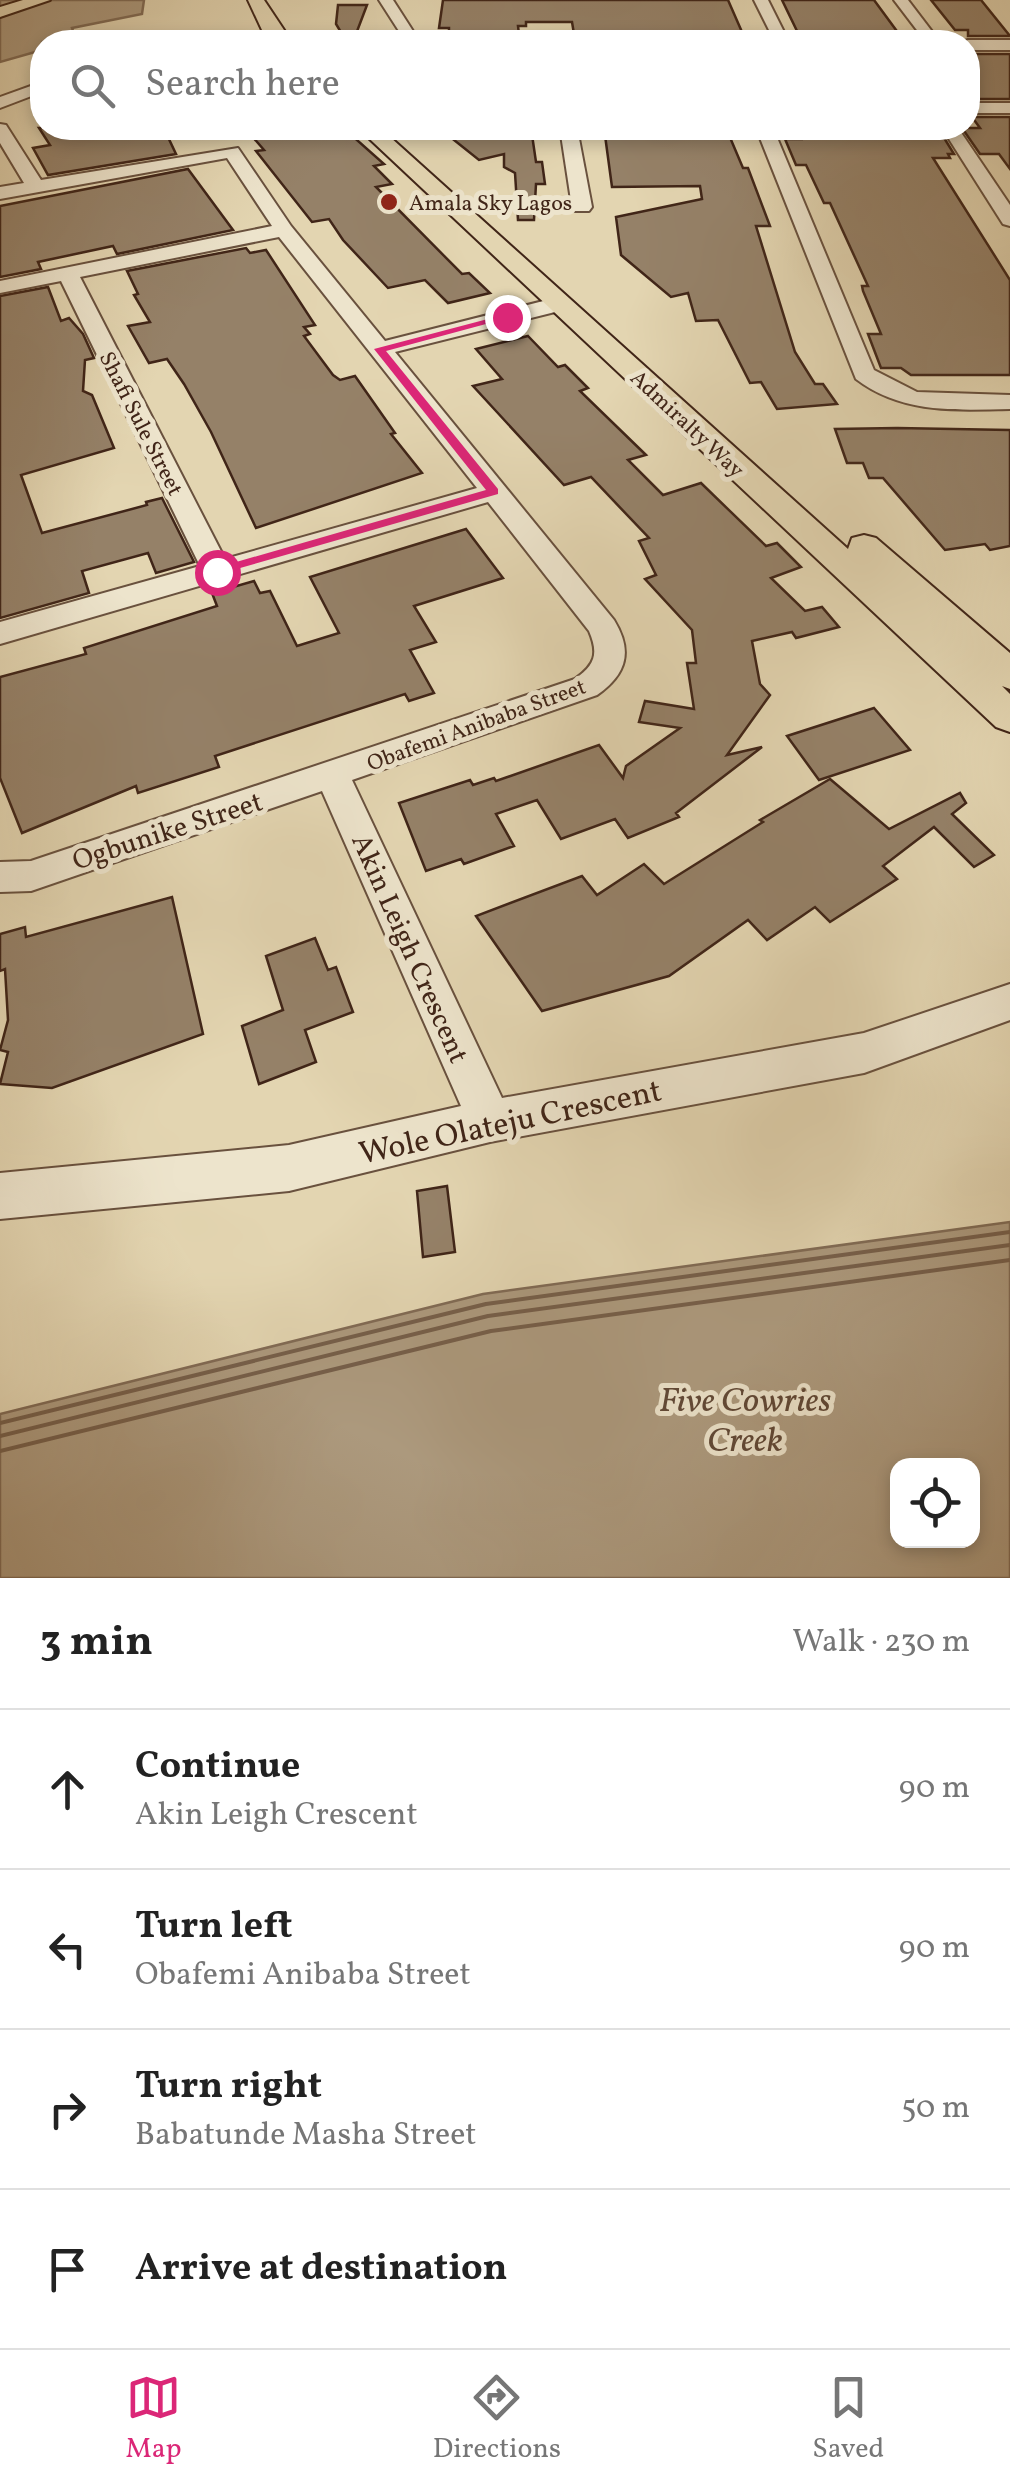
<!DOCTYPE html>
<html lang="en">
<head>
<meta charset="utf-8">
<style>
	:root { --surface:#fff; --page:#f2f2f2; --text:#222; --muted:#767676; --line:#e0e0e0; --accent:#db2777 }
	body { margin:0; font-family:Vollkorn,serif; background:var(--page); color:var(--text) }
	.controls { position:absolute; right:30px; bottom:30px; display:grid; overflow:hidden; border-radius:20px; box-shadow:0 5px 15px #0003 }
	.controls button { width:90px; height:90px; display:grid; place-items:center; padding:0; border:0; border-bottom:2px solid var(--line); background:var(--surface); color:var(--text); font:50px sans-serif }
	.stop { position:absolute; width:30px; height:30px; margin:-22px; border:8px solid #db2777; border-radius:50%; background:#fff }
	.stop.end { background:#db2777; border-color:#fff; box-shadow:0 2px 10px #0008 }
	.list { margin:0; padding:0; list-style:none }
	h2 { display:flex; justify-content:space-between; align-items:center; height:130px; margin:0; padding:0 40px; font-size:42px }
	h2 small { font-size:32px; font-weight:400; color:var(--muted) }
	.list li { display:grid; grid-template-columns:65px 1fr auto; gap:30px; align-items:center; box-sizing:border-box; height:160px; padding:0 40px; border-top:2px solid var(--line) }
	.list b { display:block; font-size:38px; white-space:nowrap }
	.list p { margin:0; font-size:32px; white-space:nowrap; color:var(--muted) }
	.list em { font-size:32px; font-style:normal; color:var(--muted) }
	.icon { flex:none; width:55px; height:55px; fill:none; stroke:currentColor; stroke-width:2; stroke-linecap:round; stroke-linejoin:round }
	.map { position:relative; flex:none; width:1010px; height:1578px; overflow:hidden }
	.search { position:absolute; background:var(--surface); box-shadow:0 5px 15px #0003; left:30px; right:30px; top:30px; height:110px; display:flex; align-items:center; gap:25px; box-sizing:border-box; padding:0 35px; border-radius:40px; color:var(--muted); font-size:38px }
	.sheet { height:770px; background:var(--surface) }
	nav { display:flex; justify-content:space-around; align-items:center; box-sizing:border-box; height:140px; border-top:2px solid var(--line); background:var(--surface); font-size:28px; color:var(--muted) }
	nav a { display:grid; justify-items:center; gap:5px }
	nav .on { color:var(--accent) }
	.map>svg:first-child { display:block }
	.water { fill:#ac997d; stroke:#816b55; stroke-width:2.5; fill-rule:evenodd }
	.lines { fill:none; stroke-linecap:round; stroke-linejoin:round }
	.shore { stroke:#765f4a; stroke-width:4 }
	.building { fill:#958168; stroke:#402518; stroke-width:2.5 }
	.minor-casing { stroke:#69513e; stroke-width:4 }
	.major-casing { stroke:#402518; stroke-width:4 }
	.minor { fill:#ede4cc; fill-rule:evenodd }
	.major { fill:#e3d5b1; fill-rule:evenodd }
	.route { fill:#db2777 }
	.poi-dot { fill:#8f2418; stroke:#ede4cc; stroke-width:4 }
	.labels { text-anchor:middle; stroke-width:10; stroke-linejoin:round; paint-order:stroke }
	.far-poi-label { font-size:22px; fill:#402518; stroke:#ede4cc; text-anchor:start }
	.far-street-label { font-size:22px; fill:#402518; stroke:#ede4cc }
	.street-label { font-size:28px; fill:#402518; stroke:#ede4cc }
	.near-street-label { font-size:32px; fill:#402518; stroke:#ede4cc }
	.near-water-label { font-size:35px; font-style:italic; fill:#604836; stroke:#ede4cc }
</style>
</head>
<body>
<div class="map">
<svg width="1010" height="1578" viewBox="0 0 1010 1578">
	<rect width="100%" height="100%" fill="#e3d5b1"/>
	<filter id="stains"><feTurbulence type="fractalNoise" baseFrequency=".002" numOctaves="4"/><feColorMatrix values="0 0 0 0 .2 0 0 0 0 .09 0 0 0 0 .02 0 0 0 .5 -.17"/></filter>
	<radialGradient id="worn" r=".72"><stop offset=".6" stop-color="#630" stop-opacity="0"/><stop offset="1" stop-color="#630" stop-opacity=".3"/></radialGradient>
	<g class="water">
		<path d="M 0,0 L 144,0 L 142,14 L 72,28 L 76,40 L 42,42 L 42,50 L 0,62 Z"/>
		<path d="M 1010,1222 L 1010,1578 L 0,1578 L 0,1414 L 483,1294 ZM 898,1466 L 972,1466 L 972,1540 L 898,1540 Z"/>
	</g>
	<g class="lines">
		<g class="shore">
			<path d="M 0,1423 L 486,1304 L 1010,1232"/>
			<path d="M 0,1436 L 488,1316 L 1010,1245"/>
			<path d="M 0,1451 L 491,1331 L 1010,1260"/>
		</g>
	</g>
	<g class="building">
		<path d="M 443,0 L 728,0 L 742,32 L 574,34 L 572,22 L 526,22 L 526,26 L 518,26 L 519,34 L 449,33 L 449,28 L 439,28 Z"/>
		<path d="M 782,0 L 874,0 L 899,34 L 798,33 Z"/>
		<path d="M 931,0 L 981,0 L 1010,36 L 968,36 L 968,30 L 955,30 Z"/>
		<path d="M 338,5 L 367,5 L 356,34 L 342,34 L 336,24 Z"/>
		<rect x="968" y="54" width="42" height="45"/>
		<path d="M 972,117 L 1010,117 L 1010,169 L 999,154 L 980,154 L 962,128 L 980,128 Z"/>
		<path d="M 39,128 L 152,128 L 167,135 L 176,154 L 48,175 L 33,148 L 50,145 Z"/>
		<path d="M 245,128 L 321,128 L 329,135 L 348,132 L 384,164 L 374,166 L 392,184 L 376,187 L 462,274 L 469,273 L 490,293 L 448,303 L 425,280 L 388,288 L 343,240 L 329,219 L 312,222 L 256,151 L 264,150 Z"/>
		<path d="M 439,128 L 531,128 L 536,162 L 542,162 L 545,184 L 536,184 L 534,220 L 518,220 L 515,173 L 504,167 L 504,154 L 479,160 Z"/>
		<path d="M 604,128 L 726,128 L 743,168 L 748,168 L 770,226 L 756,226 L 795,352 L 815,384 L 823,384 L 837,404 L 777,409 L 761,382 L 750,383 L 718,320 L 696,321 L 688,293 L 671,297 L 621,255 L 616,217 L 702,199 L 700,186 L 612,187 Z"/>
		<path d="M 795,128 L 938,128 L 954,154 L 948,154 L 950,158 L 933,158 L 1010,280 L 1010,375 L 911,375 L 901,368 L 881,368 L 868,334 L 881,334 L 863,291 L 862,286 L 868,286 L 830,203 L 824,203 L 806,165 L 796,165 L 785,139 L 801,139 Z"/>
		<path d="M 188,169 L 233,230 L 117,254 L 113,246 L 38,262 L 41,269 L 0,277 L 0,206 Z"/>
		<path d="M 246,248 L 250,253 L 266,250 L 315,325 L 304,327 L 310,334 L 304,336 L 333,375 L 340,380 L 355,376 L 395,433 L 391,434 L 422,473 L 256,528 L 211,432 L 184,384 L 167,359 L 149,363 L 128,326 L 150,322 L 134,295 L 138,294 L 127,271 Z"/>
		<path d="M 48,287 L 61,321 L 69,318 L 83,334 L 94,358 L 85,360 L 83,391 L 92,395 L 114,448 L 21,475 L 42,533 L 147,505 L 146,502 L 162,498 L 194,562 L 156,573 L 148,553 L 82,571 L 89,593 L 0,618 L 0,296 Z"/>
		<path d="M 528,336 L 558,367 L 565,365 L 588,388 L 580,391 L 646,455 L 628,460 L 663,495 L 701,483 L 766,546 L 777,543 L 801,567 L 771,578 L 805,611 L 822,607 L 839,627 L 796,638 L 792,632 L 752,641 L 760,684 L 770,695 L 727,755 L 762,747 L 676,813 L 679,817 L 628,838 L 615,819 L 561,839 L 537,800 L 496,814 L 514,846 L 464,864 L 461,859 L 426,871 L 399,803 L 470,780 L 473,785 L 494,778 L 496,781 L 599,745 L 623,778 L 626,766 L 680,728 L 639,722 L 645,701 L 694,709 L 687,663 L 696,663 L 692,630 L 645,579 L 656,575 L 639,541 L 649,538 L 591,477 L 564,485 L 473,386 L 502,379 L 476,349 Z"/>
		<path d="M 897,428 L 1010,430 L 1010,546 L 990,550 L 985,544 L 945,550 L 883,478 L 869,478 L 863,463 L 847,463 L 835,429 Z"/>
		<path d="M 466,529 L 503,578 L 414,606 L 436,642 L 410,650 L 434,693 L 409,701 L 405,694 L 215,756 L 219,767 L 138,793 L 136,786 L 22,833 L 0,778 L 0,677 L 86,654 L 84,648 L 217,606 L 212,593 L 254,581 L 260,593 L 270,591 L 297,646 L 339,633 L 310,577 Z"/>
		<path d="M 874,708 L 910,750 L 819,780 L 787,736 Z"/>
		<path d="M 830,779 L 889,829 L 960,793 L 966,803 L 952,814 L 994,855 L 974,867 L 934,827 L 883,866 L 897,879 L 830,922 L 815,907 L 767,940 L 748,920 L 669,976 L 542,1011 L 476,916 L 582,876 L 597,895 L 644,864 L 664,884 L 763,822 L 760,820 Z"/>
		<path d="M 172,897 L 203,1034 L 52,1088 L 0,1084 L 8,1052 L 0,1050 L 8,1020 L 5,969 L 0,971 L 0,934 L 25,927 L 26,937 Z"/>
		<path d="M 315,938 L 328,970 L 336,967 L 353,1012 L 305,1030 L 316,1062 L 259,1084 L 242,1026 L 283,1010 L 266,956 Z"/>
		<path d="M 447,1186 L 455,1252 L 423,1257 L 417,1191 Z"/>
	</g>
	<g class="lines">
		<g class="minor-casing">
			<g id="minor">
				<path d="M 379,0 L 393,0 L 420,42 L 406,42 Z"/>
				<path d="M 754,0 L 768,0 L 789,42 L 775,42 Z"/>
				<path d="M 894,0 L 908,0 L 940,42 L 926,42 Z"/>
				<path d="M 968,40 L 1010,40 L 1010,50 L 968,50 L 968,42 L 962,42 Z"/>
				<path d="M 42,82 L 42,92 L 0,108 L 0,97 Z"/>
				<rect x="968" y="103" width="42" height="10"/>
				<path d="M 0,124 L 6,125 L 41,180 L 238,148 L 291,226 L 385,341 L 559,297 L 570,304 L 567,309 L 395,352 L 614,620 C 633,651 627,674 597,695 L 352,780 L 502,1098 L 864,1033 L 1010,984 L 1010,1020 L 864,1073 L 490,1142 L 289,1191 L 0,1219 L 0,1173 L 289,1145 L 461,1106 L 322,791 L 31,891 L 0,892 L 0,862 L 31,861 L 575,679 C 595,665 599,654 589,631 L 488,502 L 0,644 L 0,622 L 200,566 L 61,281 L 0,293 L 0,281 L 272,226 L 227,158 L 0,199 L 0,187 L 24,183 L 0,143 ZM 279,237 L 477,488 L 225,559 L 80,277 Z"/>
				<path d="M 560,128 L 577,128 L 592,207 L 589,211 L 575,211 L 572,207 Z"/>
				<path d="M 756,128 L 773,128 L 874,370 L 917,392 L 1010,395 L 1010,409 C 955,410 902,414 856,379 Z"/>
				<path d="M 942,128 L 958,128 L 1010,205 L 1010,226 L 1003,224 Z"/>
			</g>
		</g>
		<g class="major-casing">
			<g id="major">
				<path d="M 23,0 L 50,0 L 0,17 L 0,7 Z"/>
				<path d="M 248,0 L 264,0 L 292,42 L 273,42 L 262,30 Z"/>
				<path d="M 358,128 L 380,128 L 848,549 L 852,538 L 864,535 L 876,538 L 1010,653 L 1010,689 L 1002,686 L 1010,694 L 1010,732 L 996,727 Z"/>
			</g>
		</g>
		<use href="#minor" class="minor"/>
		<use href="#major" class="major"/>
	</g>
	<path class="route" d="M 503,315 L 512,317 L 386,351 L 498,489 L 498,494 L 212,576 L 212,569 L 486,490 L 374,349 Z"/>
	<circle class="poi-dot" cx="389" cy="202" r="10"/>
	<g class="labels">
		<g class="far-poi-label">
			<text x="409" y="210">Amala Sky Lagos</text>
		</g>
		<g class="far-street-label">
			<text transform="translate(142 423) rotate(63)" y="8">Shafi Sule Street</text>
			<text transform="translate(688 423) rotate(43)" y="8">Admiralty Way</text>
			<text transform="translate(476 724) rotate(-20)" y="8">Obafemi Anibaba Street</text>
		</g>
		<g class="street-label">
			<text transform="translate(167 830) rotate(-18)" y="10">Ogbunike Street</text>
			<text transform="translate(411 948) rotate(66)" y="10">Akin Leigh Crescent</text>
		</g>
		<g class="near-street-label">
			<text transform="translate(510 1121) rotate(-12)" y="11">Wole Olateju Crescent</text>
		</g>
		<g class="near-water-label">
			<text x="745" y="1411">Five Cowries<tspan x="745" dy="40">Creek</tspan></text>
		</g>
	</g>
	<rect width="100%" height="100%" filter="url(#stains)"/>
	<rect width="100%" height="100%" fill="url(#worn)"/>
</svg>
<div class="controls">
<button><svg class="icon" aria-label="locate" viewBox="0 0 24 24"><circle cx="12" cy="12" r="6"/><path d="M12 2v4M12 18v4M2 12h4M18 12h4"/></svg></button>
</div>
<div class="stop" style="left:217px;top:572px"></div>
<div class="stop end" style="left:507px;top:317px"></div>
<div class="search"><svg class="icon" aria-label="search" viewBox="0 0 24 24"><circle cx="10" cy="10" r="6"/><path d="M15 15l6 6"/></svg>Search here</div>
</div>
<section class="sheet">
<h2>3 min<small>Walk · 230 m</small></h2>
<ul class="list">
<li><svg class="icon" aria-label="ahead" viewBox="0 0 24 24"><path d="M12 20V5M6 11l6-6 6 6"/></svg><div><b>Continue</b><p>Akin Leigh Crescent</p></div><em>90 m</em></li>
<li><svg class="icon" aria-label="left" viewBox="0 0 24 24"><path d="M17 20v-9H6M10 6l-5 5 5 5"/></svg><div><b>Turn left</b><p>Obafemi Anibaba Street</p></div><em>90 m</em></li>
<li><svg class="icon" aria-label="right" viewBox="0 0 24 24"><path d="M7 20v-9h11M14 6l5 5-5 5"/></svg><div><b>Turn right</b><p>Babatunde Masha Street</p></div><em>50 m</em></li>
<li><svg class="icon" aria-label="arrive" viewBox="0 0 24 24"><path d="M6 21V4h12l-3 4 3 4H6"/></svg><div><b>Arrive at destination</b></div></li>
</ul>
</section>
<nav>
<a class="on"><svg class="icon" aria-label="map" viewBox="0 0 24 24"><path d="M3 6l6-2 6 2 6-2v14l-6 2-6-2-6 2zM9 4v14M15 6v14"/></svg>Map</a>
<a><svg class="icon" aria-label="directions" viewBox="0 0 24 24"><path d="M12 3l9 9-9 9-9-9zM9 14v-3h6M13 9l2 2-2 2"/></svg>Directions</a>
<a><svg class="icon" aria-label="saved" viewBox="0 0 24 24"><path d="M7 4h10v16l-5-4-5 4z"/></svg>Saved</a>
</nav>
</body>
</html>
